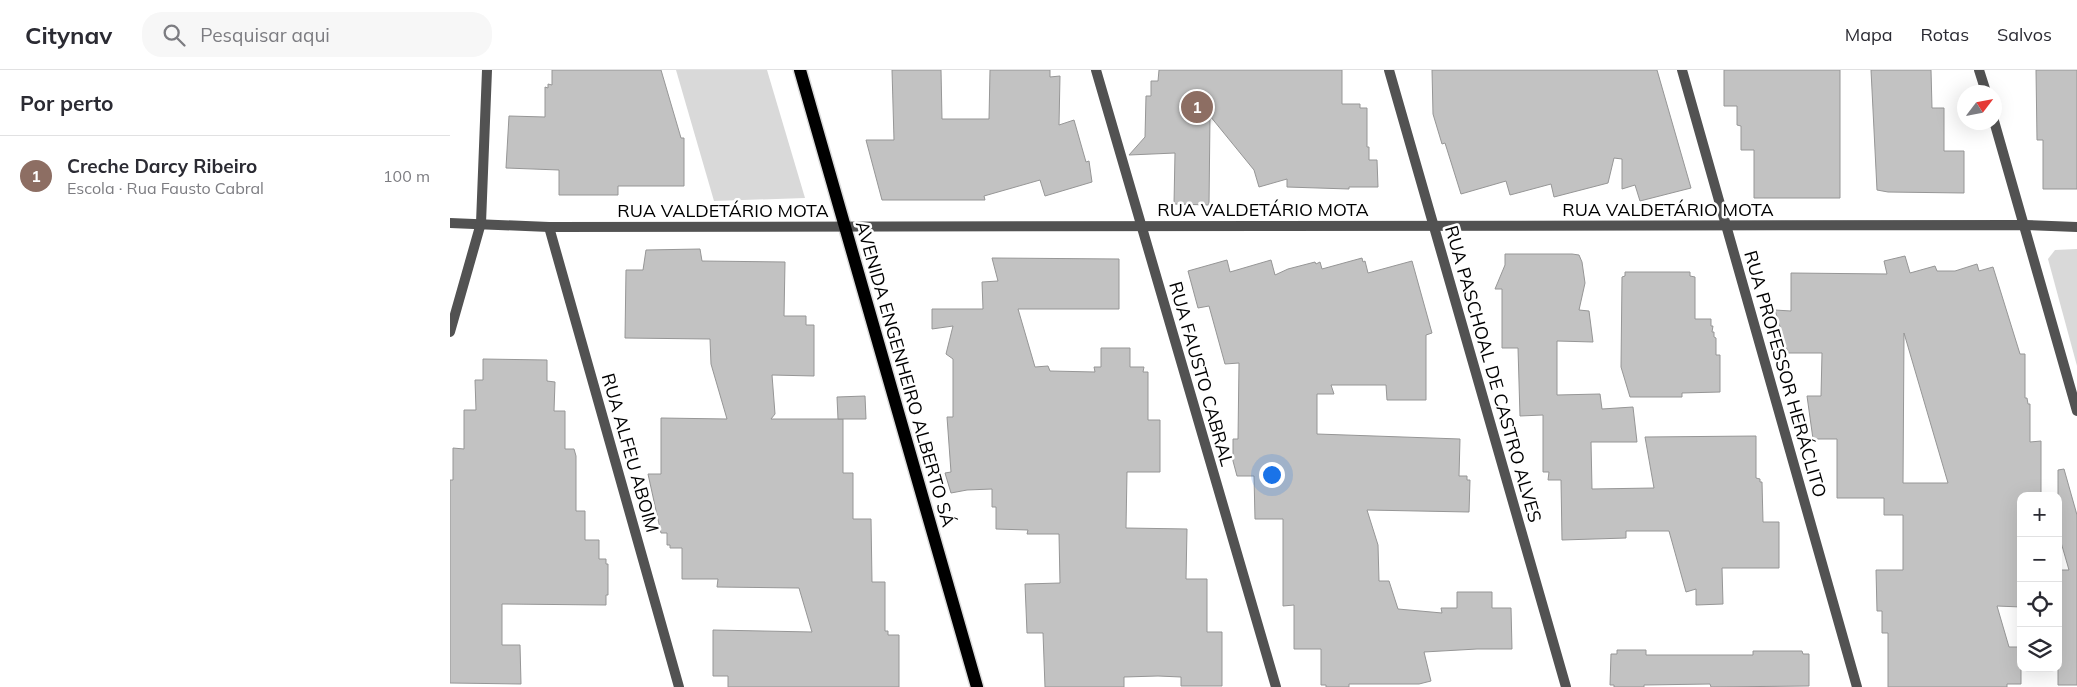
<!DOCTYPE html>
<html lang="pt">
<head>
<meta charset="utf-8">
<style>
	:root { --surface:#fff; --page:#f7f7f7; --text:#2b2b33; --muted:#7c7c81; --line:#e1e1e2; --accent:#000 }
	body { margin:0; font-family:Mulish,sans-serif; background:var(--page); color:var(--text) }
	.controls { position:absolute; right:15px; bottom:15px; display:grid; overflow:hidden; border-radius:10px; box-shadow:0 5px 20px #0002 }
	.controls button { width:45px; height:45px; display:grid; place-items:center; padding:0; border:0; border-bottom:1px solid var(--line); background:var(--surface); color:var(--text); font:25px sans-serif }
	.compass { position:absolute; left:1507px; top:15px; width:45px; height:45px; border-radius:50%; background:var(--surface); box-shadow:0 5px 20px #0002; rotate:58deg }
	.you { position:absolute; left:821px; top:404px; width:18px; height:18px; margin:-12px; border:4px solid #fff; border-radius:50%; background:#1a73e8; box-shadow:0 0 0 8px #1a73e833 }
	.badge { display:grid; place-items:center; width:32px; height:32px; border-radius:50%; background:var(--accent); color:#fff; font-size:16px; font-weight:700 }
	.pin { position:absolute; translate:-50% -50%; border:2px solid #fff; box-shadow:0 1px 5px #0006 }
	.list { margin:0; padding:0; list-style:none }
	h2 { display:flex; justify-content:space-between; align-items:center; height:65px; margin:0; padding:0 20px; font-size:21px }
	h2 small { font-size:16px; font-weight:400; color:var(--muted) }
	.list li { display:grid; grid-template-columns:32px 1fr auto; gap:15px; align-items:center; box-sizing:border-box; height:80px; padding:0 20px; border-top:1px solid var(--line) }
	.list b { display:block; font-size:19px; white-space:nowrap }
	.list p { margin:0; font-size:16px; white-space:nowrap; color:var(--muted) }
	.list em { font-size:16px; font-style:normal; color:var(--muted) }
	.icon { flex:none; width:28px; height:28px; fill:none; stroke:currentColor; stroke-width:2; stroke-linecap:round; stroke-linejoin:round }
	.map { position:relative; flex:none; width:1627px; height:617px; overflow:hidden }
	header { display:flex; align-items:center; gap:30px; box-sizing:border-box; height:70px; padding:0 25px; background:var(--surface); border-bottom:1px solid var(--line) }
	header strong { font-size:24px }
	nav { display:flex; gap:28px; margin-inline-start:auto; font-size:18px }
	.search { width:350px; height:45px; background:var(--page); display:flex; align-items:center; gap:12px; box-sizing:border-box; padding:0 18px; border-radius:20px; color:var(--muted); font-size:19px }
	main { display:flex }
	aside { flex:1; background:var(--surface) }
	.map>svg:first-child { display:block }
	.green { fill:#d9d9d9 }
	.building { fill:#c2c2c2; stroke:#969696; fill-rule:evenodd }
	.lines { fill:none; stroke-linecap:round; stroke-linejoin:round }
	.primary-casing { stroke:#dbdbdb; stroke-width:15 }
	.street { stroke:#525252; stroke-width:10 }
	.primary { stroke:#000; stroke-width:12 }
	.labels { text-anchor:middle; stroke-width:5; stroke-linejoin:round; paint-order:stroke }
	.street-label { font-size:18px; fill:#000; stroke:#fff }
</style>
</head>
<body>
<header>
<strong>Citynav</strong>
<div class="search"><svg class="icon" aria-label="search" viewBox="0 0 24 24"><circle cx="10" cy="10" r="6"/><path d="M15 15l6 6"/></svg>Pesquisar aqui</div>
<nav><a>Mapa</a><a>Rotas</a><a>Salvos</a></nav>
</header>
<main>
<aside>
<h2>Por perto<small></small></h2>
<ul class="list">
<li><span class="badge" style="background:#8d6e63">1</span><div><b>Creche Darcy Ribeiro</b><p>Escola · Rua Fausto Cabral</p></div><em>100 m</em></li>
</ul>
</aside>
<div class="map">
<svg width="1627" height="617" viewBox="0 0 1627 617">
	<rect width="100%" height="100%" fill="#fff"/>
	<g class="green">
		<path d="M 226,0 L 317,0 L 355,128 L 264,131 Z"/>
		<path d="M 1627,179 L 1627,296 L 1598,189 L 1605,180 Z"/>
	</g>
	<g class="building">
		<path d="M 102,0 L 211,0 L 231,68 L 234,68 L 234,116 L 168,116 L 168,125 L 109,125 L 109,100 L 56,98 L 59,46 L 95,47 L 95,17 L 98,18 L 98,14 L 102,15 Z"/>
		<path d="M 442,0 L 491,0 L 492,49 L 539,49 L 540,0 L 600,0 L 600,7 L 610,6 L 609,55 L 624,50 L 636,92 L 639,91 L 642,112 L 595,126 L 590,110 L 534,126 L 535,130 L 432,130 L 416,70 L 444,70 Z"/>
		<path d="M 709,0 L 892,0 L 892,34 L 910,34 L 910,38 L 917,38 L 917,77 L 919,77 L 919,90 L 927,90 L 928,117 L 899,117 L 899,119 L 837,117 L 837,109 L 809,117 L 804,100 L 760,46 L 759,135 L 724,134 L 725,83 L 679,85 L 695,67 L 696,26 L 701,26 L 701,11 L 708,11 Z"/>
		<path d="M 982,0 L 1207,0 L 1241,118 L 1190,131 L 1185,115 L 1172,119 L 1172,89 L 1164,88 L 1158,113 L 1104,127 L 1101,114 L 1060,125 L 1056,111 L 1011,124 L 995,73 L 992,74 L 983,44 Z"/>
		<path d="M 1274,0 L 1390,0 L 1390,128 L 1304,128 L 1304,80 L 1291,80 L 1291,56 L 1287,55 L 1287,36 L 1274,36 Z"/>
		<path d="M 1421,0 L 1481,0 L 1482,38 L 1494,38 L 1494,81 L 1514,81 L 1514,123 L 1438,122 L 1427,120 Z"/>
		<path d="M 1586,0 L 1627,0 L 1627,119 L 1593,119 L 1593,70 L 1587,70 Z"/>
		<path d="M 250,179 L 252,191 L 335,192 L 334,246 L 356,246 L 356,255 L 364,255 L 364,306 L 322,305 L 325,344 L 321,349 L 393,349 L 393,403 L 403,403 L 403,449 L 421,449 L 422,512 L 435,512 L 435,561 L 438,561 L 438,565 L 449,565 L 449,617 L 278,617 L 278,606 L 263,606 L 263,560 L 362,562 L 349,518 L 267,517 L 268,509 L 232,509 L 232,478 L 220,478 L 220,475 L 217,475 L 217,463 L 211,463 L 198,404 L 211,404 L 211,348 L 277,349 L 261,294 L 260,269 L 175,268 L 176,200 L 193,200 L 196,180 Z"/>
		<path d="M 1055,184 L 1122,184 L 1129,185 L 1132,192 L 1135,213 L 1129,240 L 1139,241 L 1143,272 L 1107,271 L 1107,325 L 1150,324 L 1152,339 L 1183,337 L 1187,372 L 1141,372 L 1142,419 L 1204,418 L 1195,367 L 1306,366 L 1306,408 L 1310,409 L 1310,412 L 1312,412 L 1313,452 L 1329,452 L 1329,498 L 1272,498 L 1273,534 L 1246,535 L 1246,519 L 1236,522 L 1219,461 L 1176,461 L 1176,468 L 1112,470 L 1111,410 L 1098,410 L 1099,402 L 1093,402 L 1093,345 L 1070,346 L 1068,278 L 1052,278 L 1052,219 L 1045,219 L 1055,195 Z"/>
		<path d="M 1455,186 L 1460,203 L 1485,196 L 1487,201 L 1505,201 L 1527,194 L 1529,201 L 1543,197 L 1570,284 L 1575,284 L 1575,328 L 1577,328 L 1578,334 L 1580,334 L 1580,372 L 1591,371 L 1591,426 L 1571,426 L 1571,537 L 1547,536 L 1559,577 L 1571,577 L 1571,614 L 1557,614 L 1557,617 L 1438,617 L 1438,563 L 1432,563 L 1432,541 L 1427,541 L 1426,500 L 1453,500 L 1453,445 L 1434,445 L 1434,428 L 1387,428 L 1387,369 L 1363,369 L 1357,326 L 1371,326 L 1372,283 L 1338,283 L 1325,240 L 1341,241 L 1341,203 L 1437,204 L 1434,191 ZM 1454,263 L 1498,413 L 1453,413 Z"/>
		<path d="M 542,188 L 669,189 L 669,239 L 568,239 L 585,297 L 598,296 L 600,301 L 645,302 L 644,297 L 651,297 L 651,278 L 680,278 L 680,297 L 694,297 L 693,302 L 698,302 L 698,350 L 710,350 L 710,402 L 677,402 L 676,458 L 737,459 L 736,509 L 757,509 L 757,562 L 772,562 L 772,616 L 731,616 L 731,607 L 708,606 L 674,607 L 674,617 L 595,617 L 593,563 L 577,563 L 575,514 L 610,513 L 609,464 L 577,464 L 578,460 L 546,459 L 546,437 L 542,437 L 542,419 L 517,420 L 501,423 L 495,403 L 501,402 L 497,347 L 503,347 L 503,289 L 496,284 L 503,256 L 482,259 L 482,239 L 533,239 L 532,212 L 548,211 Z"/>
		<path d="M 912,188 L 913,192 L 915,191 L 918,203 L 962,191 L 982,263 L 976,265 L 976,330 L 937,330 L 936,315 L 881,315 L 884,324 L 867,324 L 867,364 L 1010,369 L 1009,406 L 1017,406 L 1017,410 L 1020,410 L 1019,442 L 917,440 L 928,475 L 929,511 L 939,511 L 948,539 L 992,543 L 991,538 L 1007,538 L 1007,522 L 1042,522 L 1042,538 L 1061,538 L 1062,579 L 1027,579 L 974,582 L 981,611 L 969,614 L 899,614 L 899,617 L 876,617 L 876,615 L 871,615 L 871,579 L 844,579 L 844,535 L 833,536 L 833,449 L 805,449 L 804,406 L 787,406 L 783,391 L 783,369 L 788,369 L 789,293 L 775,294 L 759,236 L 748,238 L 738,201 L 777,190 L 780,202 L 821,190 L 825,205 L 838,199 L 865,192 L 866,194 L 870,192 L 872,199 Z"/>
		<path d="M 1175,202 L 1240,202 L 1240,206 L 1245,207 L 1245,249 L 1261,249 L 1261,256 L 1263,256 L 1262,262 L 1264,262 L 1264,267 L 1266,268 L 1266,285 L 1270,285 L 1270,322 L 1232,323 L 1232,327 L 1180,327 L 1171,297 L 1172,207 L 1175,206 Z"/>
		<path d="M 33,289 L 97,290 L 97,311 L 105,312 L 104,341 L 115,341 L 115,379 L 124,379 L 126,386 L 126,441 L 135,441 L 135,470 L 149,470 L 149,489 L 156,489 L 156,494 L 158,494 L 158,525 L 156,525 L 156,535 L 52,534 L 52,575 L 70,575 L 71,614 L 0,613 L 0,410 L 3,410 L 3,378 L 14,379 L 14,340 L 26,340 L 25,310 L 33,310 Z"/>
		<path d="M 415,326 L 416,349 L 388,349 L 387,327 Z"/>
		<path d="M 1614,399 L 1627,445 L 1627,615 L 1608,615 L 1608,500 L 1619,500 L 1608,462 L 1608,400 Z"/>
		<path d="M 1167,580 L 1196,580 L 1196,585 L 1303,585 L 1303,581 L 1352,581 L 1353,584 L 1359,584 L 1359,616 L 1261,617 L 1260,614 L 1194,615 L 1194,617 L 1164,617 L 1164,615 L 1160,615 L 1161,584 L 1167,584 Z"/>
	</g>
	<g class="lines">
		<g class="primary-casing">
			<path id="primary" d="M 350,0 L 527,617"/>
		</g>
		<g class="street">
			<path d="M 646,0 L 826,617"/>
			<path d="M 939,0 L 1116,617"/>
			<path d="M 1232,0 L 1407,617"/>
			<path d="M 1529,0 L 1536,22"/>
			<path d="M 1544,51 L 1627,341"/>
			<path d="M 0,153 L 99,157 L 1575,155 L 1627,157"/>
			<path d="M 99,157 L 229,617"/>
			<path d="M 0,262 L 31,153 L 37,0"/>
		</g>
		<use href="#primary" class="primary"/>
	</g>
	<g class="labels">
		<g class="street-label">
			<text x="813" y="146">RUA VALDETÁRIO MOTA</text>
			<text x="1218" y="146">RUA VALDETÁRIO MOTA</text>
			<text x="273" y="147">RUA VALDETÁRIO MOTA</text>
			<text transform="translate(455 304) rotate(74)" y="6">AVENIDA ENGENHEIRO ALBERTO SÁ</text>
			<text transform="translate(751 304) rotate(74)" y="6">RUA FAUSTO CABRAL</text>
			<text transform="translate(1043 304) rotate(74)" y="6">RUA PASCHOAL DE CASTRO ALVES</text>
			<text transform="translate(1335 304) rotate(74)" y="6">RUA PROFESSOR HERÁCLITO</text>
			<text transform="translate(180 383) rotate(74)" y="6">RUA ALFEU ABOIM</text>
		</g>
	</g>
</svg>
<div class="controls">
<button>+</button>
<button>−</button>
<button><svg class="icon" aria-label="locate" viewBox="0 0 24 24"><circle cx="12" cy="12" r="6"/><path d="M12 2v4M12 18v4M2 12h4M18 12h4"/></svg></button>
<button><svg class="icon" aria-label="layers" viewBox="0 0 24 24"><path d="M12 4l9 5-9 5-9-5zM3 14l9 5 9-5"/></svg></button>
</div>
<svg class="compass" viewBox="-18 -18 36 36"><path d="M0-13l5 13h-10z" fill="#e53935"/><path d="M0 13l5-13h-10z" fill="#7c7c81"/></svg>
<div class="you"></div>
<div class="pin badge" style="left:747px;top:37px;background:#8d6e63">1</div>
</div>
</main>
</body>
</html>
